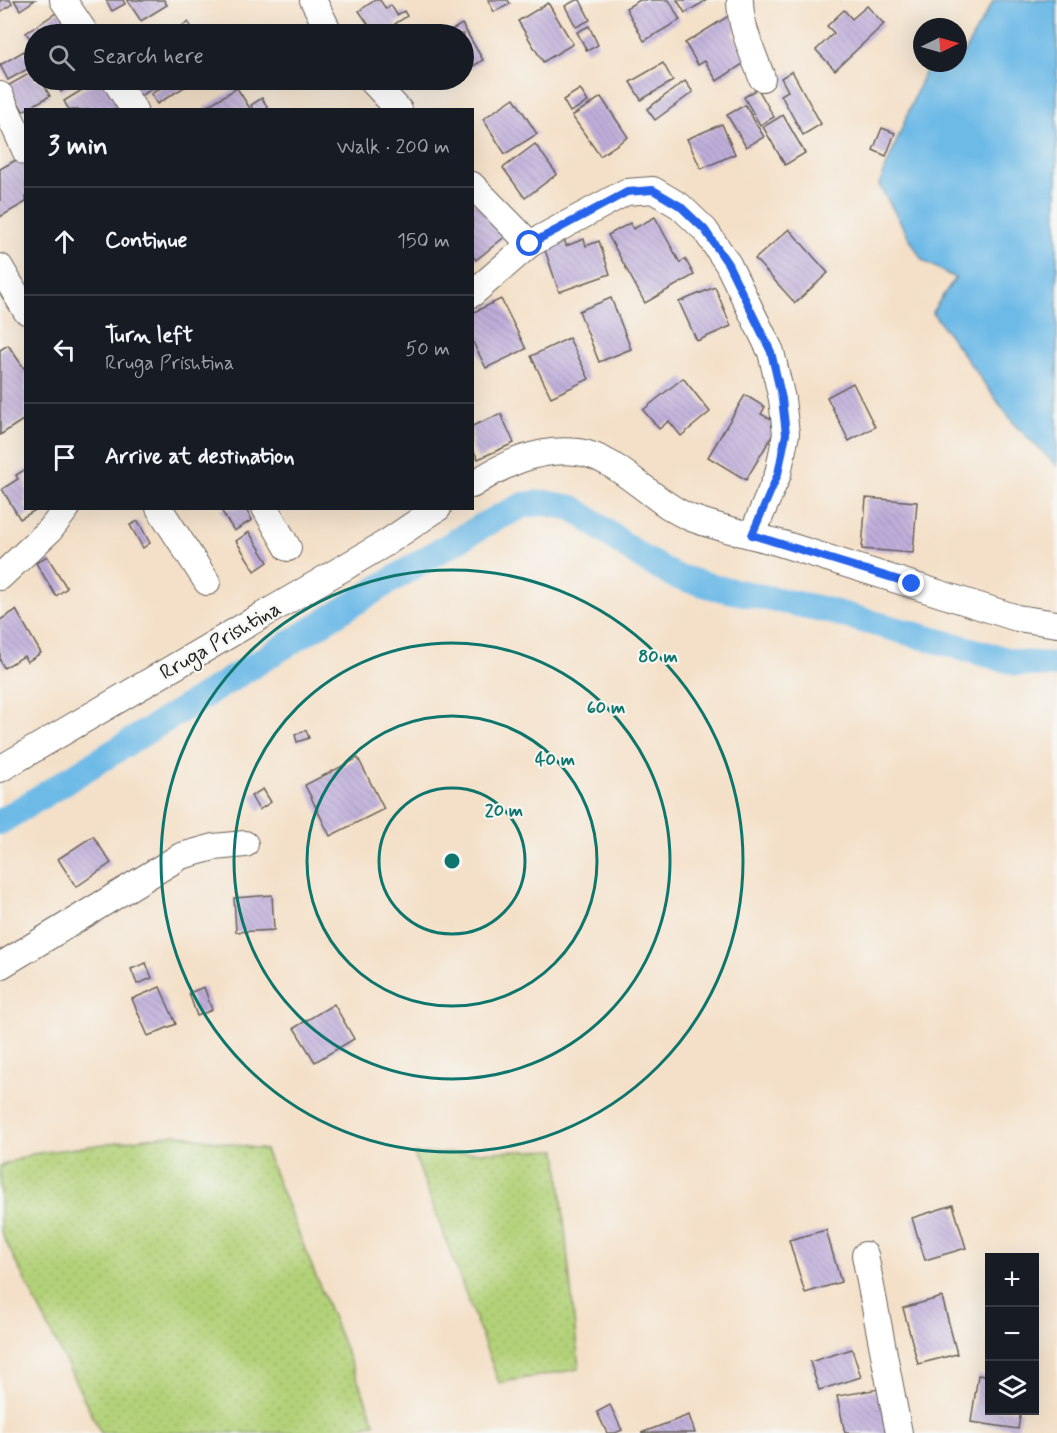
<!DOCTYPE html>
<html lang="en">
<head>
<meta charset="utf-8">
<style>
	:root { --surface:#171b24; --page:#242831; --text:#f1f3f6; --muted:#9ea1a6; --line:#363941 }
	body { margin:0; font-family:Mynerve,sans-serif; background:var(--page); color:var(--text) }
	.controls { position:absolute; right:18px; bottom:18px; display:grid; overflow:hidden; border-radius:0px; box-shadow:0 6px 24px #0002 }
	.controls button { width:54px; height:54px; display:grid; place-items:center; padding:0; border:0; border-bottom:2px solid var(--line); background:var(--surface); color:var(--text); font:30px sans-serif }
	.compass { position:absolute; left:913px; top:18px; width:54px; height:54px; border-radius:50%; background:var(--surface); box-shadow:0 6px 24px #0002; rotate:85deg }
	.stop { position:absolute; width:18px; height:18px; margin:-14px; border:4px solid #2563eb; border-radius:50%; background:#fff }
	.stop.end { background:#2563eb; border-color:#fff; box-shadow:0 2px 6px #0008 }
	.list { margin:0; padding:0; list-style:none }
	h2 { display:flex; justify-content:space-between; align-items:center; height:78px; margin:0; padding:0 24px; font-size:26px }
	h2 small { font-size:20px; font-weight:400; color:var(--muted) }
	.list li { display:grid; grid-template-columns:39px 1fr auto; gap:18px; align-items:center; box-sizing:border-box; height:108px; padding:0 24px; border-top:2px solid var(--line) }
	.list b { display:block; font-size:22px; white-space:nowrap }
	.list p { margin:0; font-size:20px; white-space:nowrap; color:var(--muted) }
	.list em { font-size:20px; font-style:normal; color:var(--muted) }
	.icon { flex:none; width:33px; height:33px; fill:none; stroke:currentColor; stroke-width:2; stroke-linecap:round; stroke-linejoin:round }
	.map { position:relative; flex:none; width:1057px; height:1433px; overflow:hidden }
	.search { position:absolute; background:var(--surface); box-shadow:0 6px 24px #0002; left:24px; top:24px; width:450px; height:66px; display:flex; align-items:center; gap:15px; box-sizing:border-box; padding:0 21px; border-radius:33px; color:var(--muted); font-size:22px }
	.panel { position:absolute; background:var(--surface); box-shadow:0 6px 24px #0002; left:24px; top:108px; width:450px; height:402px; border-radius:0px }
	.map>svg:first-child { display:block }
	.grass { fill:url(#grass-dots); stroke:#68764a; stroke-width:1.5 }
	.water { fill:#6dbae7; stroke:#446b82; stroke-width:1.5 }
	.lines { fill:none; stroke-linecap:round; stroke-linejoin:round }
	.canal { stroke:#6dbae7; stroke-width:26 }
	.building { fill:url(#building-back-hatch) }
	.street-casing { stroke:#686158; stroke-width:28 }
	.street { stroke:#fff; stroke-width:26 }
	.route { stroke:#2563eb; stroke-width:8 }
	.ring { fill:none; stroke:#0f766e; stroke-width:3 }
	.labels { text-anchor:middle; stroke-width:4.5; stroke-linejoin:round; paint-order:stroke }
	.street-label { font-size:21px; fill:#1c1c1c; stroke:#f6f6f2 }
	.centre { fill:#0f766e; stroke:#f6f6f2; stroke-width:3 }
	.ring-label { font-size:18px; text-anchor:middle; font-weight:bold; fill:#0f766e; stroke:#f6f6f2; stroke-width:4.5; stroke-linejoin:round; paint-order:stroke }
</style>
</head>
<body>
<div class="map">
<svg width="1057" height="1433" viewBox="0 0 1057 1433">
	<defs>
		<pattern id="grass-dots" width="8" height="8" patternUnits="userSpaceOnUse" patternTransform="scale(1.5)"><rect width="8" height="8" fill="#b3d178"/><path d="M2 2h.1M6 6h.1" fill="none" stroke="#99b367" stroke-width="1.8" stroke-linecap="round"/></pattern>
		<pattern id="building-back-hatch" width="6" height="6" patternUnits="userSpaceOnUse" patternTransform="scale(1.5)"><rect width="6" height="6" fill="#bfaeda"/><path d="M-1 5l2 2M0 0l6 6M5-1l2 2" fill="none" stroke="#a495ba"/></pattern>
	</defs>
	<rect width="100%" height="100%" fill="#f6f6f2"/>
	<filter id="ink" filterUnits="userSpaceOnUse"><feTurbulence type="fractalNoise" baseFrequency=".0167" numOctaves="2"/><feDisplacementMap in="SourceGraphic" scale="12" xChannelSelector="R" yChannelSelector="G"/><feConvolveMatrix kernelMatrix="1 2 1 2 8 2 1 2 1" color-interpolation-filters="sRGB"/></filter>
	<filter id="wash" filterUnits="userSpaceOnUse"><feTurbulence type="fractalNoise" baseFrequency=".008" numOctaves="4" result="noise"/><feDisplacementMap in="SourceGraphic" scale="24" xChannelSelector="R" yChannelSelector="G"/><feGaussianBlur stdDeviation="1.35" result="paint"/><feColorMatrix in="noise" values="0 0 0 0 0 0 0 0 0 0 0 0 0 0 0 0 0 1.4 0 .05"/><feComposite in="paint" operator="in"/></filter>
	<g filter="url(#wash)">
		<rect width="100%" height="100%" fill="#f4e0c8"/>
		<g class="grass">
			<path d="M 176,1134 L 265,1150 L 375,1423 L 342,1433 L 101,1433 L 0,1230 L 0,1166 L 32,1154 Z"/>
			<path d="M 557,1150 L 579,1369 L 499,1383 L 414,1154 Z"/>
		</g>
		<path class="water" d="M 994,0 L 1057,0 L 1057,466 L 1015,425 L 932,312 L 955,278 L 922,260 L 879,185 L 926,68 L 938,63 L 958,63 L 958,55 L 964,52 Z"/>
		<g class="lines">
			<path class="canal" d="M 0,822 L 424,560 L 489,522 L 524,505 L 545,503 L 573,508 L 644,559 L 675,576 L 718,588 L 822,609 L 1018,663 L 1057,665"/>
		</g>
		<g id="blocks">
			<g class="building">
				<path d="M 0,0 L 10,0 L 12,4 L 0,12 Z"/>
				<path d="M 14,0 L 35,0 L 20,10 Z"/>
				<path d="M 106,0 L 123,0 L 125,4 L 112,11 Z"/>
				<path d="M 127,0 L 164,0 L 167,5 L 141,21 Z"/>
				<path d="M 375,0 L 380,0 L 386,9 L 391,5 L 397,15 L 404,11 L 407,16 L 395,24 L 401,32 L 397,34 L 375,34 L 359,11 Z"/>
				<path d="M 488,0 L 508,0 L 510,4 L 494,12 Z"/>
				<path d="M 576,0 L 580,0 L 590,20 L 576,27 L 565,6 Z"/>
				<path d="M 640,0 L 669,0 L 680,20 L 644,41 L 626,8 Z"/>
				<path d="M 677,0 L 707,0 L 685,13 Z"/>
				<path d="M 548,3 L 573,44 L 543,62 L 518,21 Z"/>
				<path d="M 867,6 L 884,24 L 835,70 L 816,50 L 834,33 L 827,26 L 844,10 L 852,19 Z"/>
				<path d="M 59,11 L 70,27 L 64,31 L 67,34 L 34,34 L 34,57 L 28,47 L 34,44 L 26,33 Z"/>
				<path d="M 730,15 L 738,29 L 732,33 L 749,60 L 717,81 L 705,61 L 698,65 L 685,43 Z"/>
				<path d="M 188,22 L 196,34 L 169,34 Z"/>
				<path d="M 462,24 L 483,60 L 464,72 L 464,34 L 445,34 Z"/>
				<path d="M 589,26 L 598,45 L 587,51 L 577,32 Z"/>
				<path d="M 24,51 L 33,66 L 8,80 L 0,65 Z"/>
				<path d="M 663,63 L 673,81 L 641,100 L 630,82 Z"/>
				<path d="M 34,71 L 34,80 L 41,80 L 50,96 L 23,111 L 9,85 Z"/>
				<path d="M 792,71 L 821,124 L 803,135 L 781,95 L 788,91 L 781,78 Z"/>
				<path d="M 53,80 L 79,80 L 61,92 Z"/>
				<path d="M 98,80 L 105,80 L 122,110 L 69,110 L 64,101 Z"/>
				<path d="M 128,80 L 167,80 L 139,97 Z"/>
				<path d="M 173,80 L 196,80 L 157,104 L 151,94 Z"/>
				<path d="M 685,81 L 693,92 L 655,120 L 647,109 Z"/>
				<path d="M 237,88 L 251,110 L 205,110 L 204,108 Z"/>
				<path d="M 580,89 L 588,102 L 570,112 L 563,100 Z"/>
				<path d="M 758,89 L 774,117 L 760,125 L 744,97 Z"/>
				<path d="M 601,97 L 628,137 L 600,156 L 572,116 Z"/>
				<path d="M 262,98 L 269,110 L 253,110 L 251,105 Z"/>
				<path d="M 514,98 L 537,134 L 505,154 L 483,119 Z"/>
				<path d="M 745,105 L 764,137 L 746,147 L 727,115 Z"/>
				<path d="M 783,115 L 805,153 L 785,165 L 763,127 Z"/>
				<path d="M 722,124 L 735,154 L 701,169 L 687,139 Z"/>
				<path d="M 882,128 L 895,133 L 886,156 L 873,150 Z"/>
				<path d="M 535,144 L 557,174 L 525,198 L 503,168 Z"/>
				<path d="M 23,156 L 26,161 L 26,202 L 0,217 L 0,169 Z"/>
				<path d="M 472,200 L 507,235 L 476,260 L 472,255 Z"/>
				<path d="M 655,217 L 680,263 L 685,259 L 694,275 L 645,303 L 608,235 L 630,223 L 633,229 Z"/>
				<path d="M 789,229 L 828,273 L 795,303 L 755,259 Z"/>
				<path d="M 564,237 L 566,246 L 584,239 L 586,246 L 599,241 L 610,274 L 559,292 L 543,244 Z"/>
				<path d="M 715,287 L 731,326 L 697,341 L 679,302 Z"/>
				<path d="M 611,298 L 631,349 L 599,362 L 579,311 Z"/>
				<path d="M 501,299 L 526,349 L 486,368 L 472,340 L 472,313 Z"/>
				<path d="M 569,338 L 589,379 L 551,397 L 531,356 Z"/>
				<path d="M 8,345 L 26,371 L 26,418 L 0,435 L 0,350 Z"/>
				<path d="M 683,378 L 710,412 L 681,436 L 669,421 L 659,429 L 643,410 Z"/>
				<path d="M 853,383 L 875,427 L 849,441 L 827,397 Z"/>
				<path d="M 745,395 L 765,407 L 761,414 L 779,424 L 746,480 L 708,457 Z"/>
				<path d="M 501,414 L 514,443 L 478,459 L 472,448 L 472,426 Z"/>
				<path d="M 26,469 L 26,508 L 39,508 L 20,519 L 2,489 L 18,479 L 16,475 Z"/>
				<path d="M 866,498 L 917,502 L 913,553 L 862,549 Z"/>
				<path d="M 223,508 L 245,508 L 252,520 L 234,531 L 221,510 Z"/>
				<path d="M 138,521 L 150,543 L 143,548 L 130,525 Z"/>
				<path d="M 249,532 L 268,562 L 255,571 L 236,541 Z"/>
				<path d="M 47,556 L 67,588 L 56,596 L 36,563 Z"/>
				<path d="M 16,610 L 41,653 L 27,662 L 24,656 L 4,668 L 0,660 L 0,620 Z"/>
				<path d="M 306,730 L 309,738 L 297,742 L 295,735 Z"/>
				<path d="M 358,758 L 384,809 L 330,836 L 305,785 Z"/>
				<path d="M 263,789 L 271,802 L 259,810 L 251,796 Z"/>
				<path d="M 93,836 L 111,863 L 76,887 L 58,859 Z"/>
				<path d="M 272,895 L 274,930 L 236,932 L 234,898 Z"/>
				<path d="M 146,963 L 152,978 L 137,984 L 131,969 Z"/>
				<path d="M 160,987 L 176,1024 L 148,1036 L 132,999 Z"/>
				<path d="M 204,987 L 212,1010 L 197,1016 L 189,993 Z"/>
				<path d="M 334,1004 L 354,1039 L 315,1062 L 294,1028 Z"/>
				<path d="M 953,1205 L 966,1248 L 925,1260 L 912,1218 Z"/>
				<path d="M 826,1230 L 841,1282 L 805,1293 L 789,1240 Z"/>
				<path d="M 942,1297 L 957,1354 L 918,1364 L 903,1308 Z"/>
				<path d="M 852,1349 L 861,1377 L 819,1390 L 810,1362 Z"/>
				<path d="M 978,1375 L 990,1377 L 990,1410 L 1021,1410 L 1018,1429 L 971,1422 Z"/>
				<path d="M 885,1388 L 889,1433 L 845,1433 L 837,1396 Z"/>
				<path d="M 610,1405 L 622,1430 L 615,1433 L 607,1433 L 597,1412 Z"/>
				<path d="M 689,1415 L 695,1433 L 641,1433 Z"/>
			</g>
		</g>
	</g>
	<g filter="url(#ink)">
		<use href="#blocks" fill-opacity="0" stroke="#686158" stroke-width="1.5"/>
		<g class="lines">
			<g class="street-casing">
				<g id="street">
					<path d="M 63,0 L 86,34"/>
					<path d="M 313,0 L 330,34"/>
					<path d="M 740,0 C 740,27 753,53 762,78"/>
					<path d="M 115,80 L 134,110"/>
					<path d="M 371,80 L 399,110"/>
					<path d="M 0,95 L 26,152"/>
					<path d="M 472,185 L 530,244"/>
					<path d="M 0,267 L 26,311"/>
					<path d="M 472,294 L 530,244 L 626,192 L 653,190 L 680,206 L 705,230 L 728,264 L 771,352 L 782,399 L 786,434 L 778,474 L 752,535"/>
					<path d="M 472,485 C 504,464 539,447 578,452 C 618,457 653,503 691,518 C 721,529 753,535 783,544 C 861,568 939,593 1017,618 L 1057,624"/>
					<path d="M 159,508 L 207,582"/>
					<path d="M 265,508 L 288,548"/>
					<path d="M 0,577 L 50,530 L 67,508"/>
					<path d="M 0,769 L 386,543 L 438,508"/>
					<path d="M 0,966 L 181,856 L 214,847 L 245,844"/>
					<path d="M 865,1255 L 899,1433"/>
				</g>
			</g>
			<use href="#street" class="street"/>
		</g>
	</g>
	<g class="lines" filter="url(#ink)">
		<path class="route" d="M 530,244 L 627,192 L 653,190 L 680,206 L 705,230 L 728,264 L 771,352 L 782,399 L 786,434 L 778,474 L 752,535 L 912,584"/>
	</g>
	<g class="ring">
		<circle cx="452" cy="861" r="73"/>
		<circle cx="452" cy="861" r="145"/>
		<circle cx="452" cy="861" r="218"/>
		<circle cx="452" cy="861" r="291"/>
	</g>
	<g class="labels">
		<g class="street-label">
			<text transform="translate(220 640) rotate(-30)" y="7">Rruga Prishtina</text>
		</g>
	</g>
	<circle cx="452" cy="861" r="9" class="centre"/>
	<g class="ring-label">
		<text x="658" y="662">80 m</text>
		<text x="606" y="713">60 m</text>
		<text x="555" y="765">40 m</text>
		<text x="504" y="816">20 m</text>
	</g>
</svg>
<div class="controls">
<button>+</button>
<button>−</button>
<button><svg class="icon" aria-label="layers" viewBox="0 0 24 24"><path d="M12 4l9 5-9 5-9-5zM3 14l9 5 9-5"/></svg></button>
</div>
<svg class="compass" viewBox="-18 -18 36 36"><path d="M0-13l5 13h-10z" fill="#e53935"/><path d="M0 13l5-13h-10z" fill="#9ea1a6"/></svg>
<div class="stop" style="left:530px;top:244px"></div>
<div class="stop end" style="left:912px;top:584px"></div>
<div class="search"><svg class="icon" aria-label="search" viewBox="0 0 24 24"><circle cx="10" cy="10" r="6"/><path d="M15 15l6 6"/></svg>Search here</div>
<section class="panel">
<h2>3 min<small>Walk · 200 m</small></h2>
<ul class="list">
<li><svg class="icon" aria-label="ahead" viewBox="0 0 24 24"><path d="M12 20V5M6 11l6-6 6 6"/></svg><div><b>Continue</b></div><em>150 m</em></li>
<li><svg class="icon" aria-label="left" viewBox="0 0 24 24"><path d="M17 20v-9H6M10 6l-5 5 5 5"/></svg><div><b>Turn left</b><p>Rruga Prishtina</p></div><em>50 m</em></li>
<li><svg class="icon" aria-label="arrive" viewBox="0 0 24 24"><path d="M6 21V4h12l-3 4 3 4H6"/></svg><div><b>Arrive at destination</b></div></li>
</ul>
</section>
</div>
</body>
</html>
